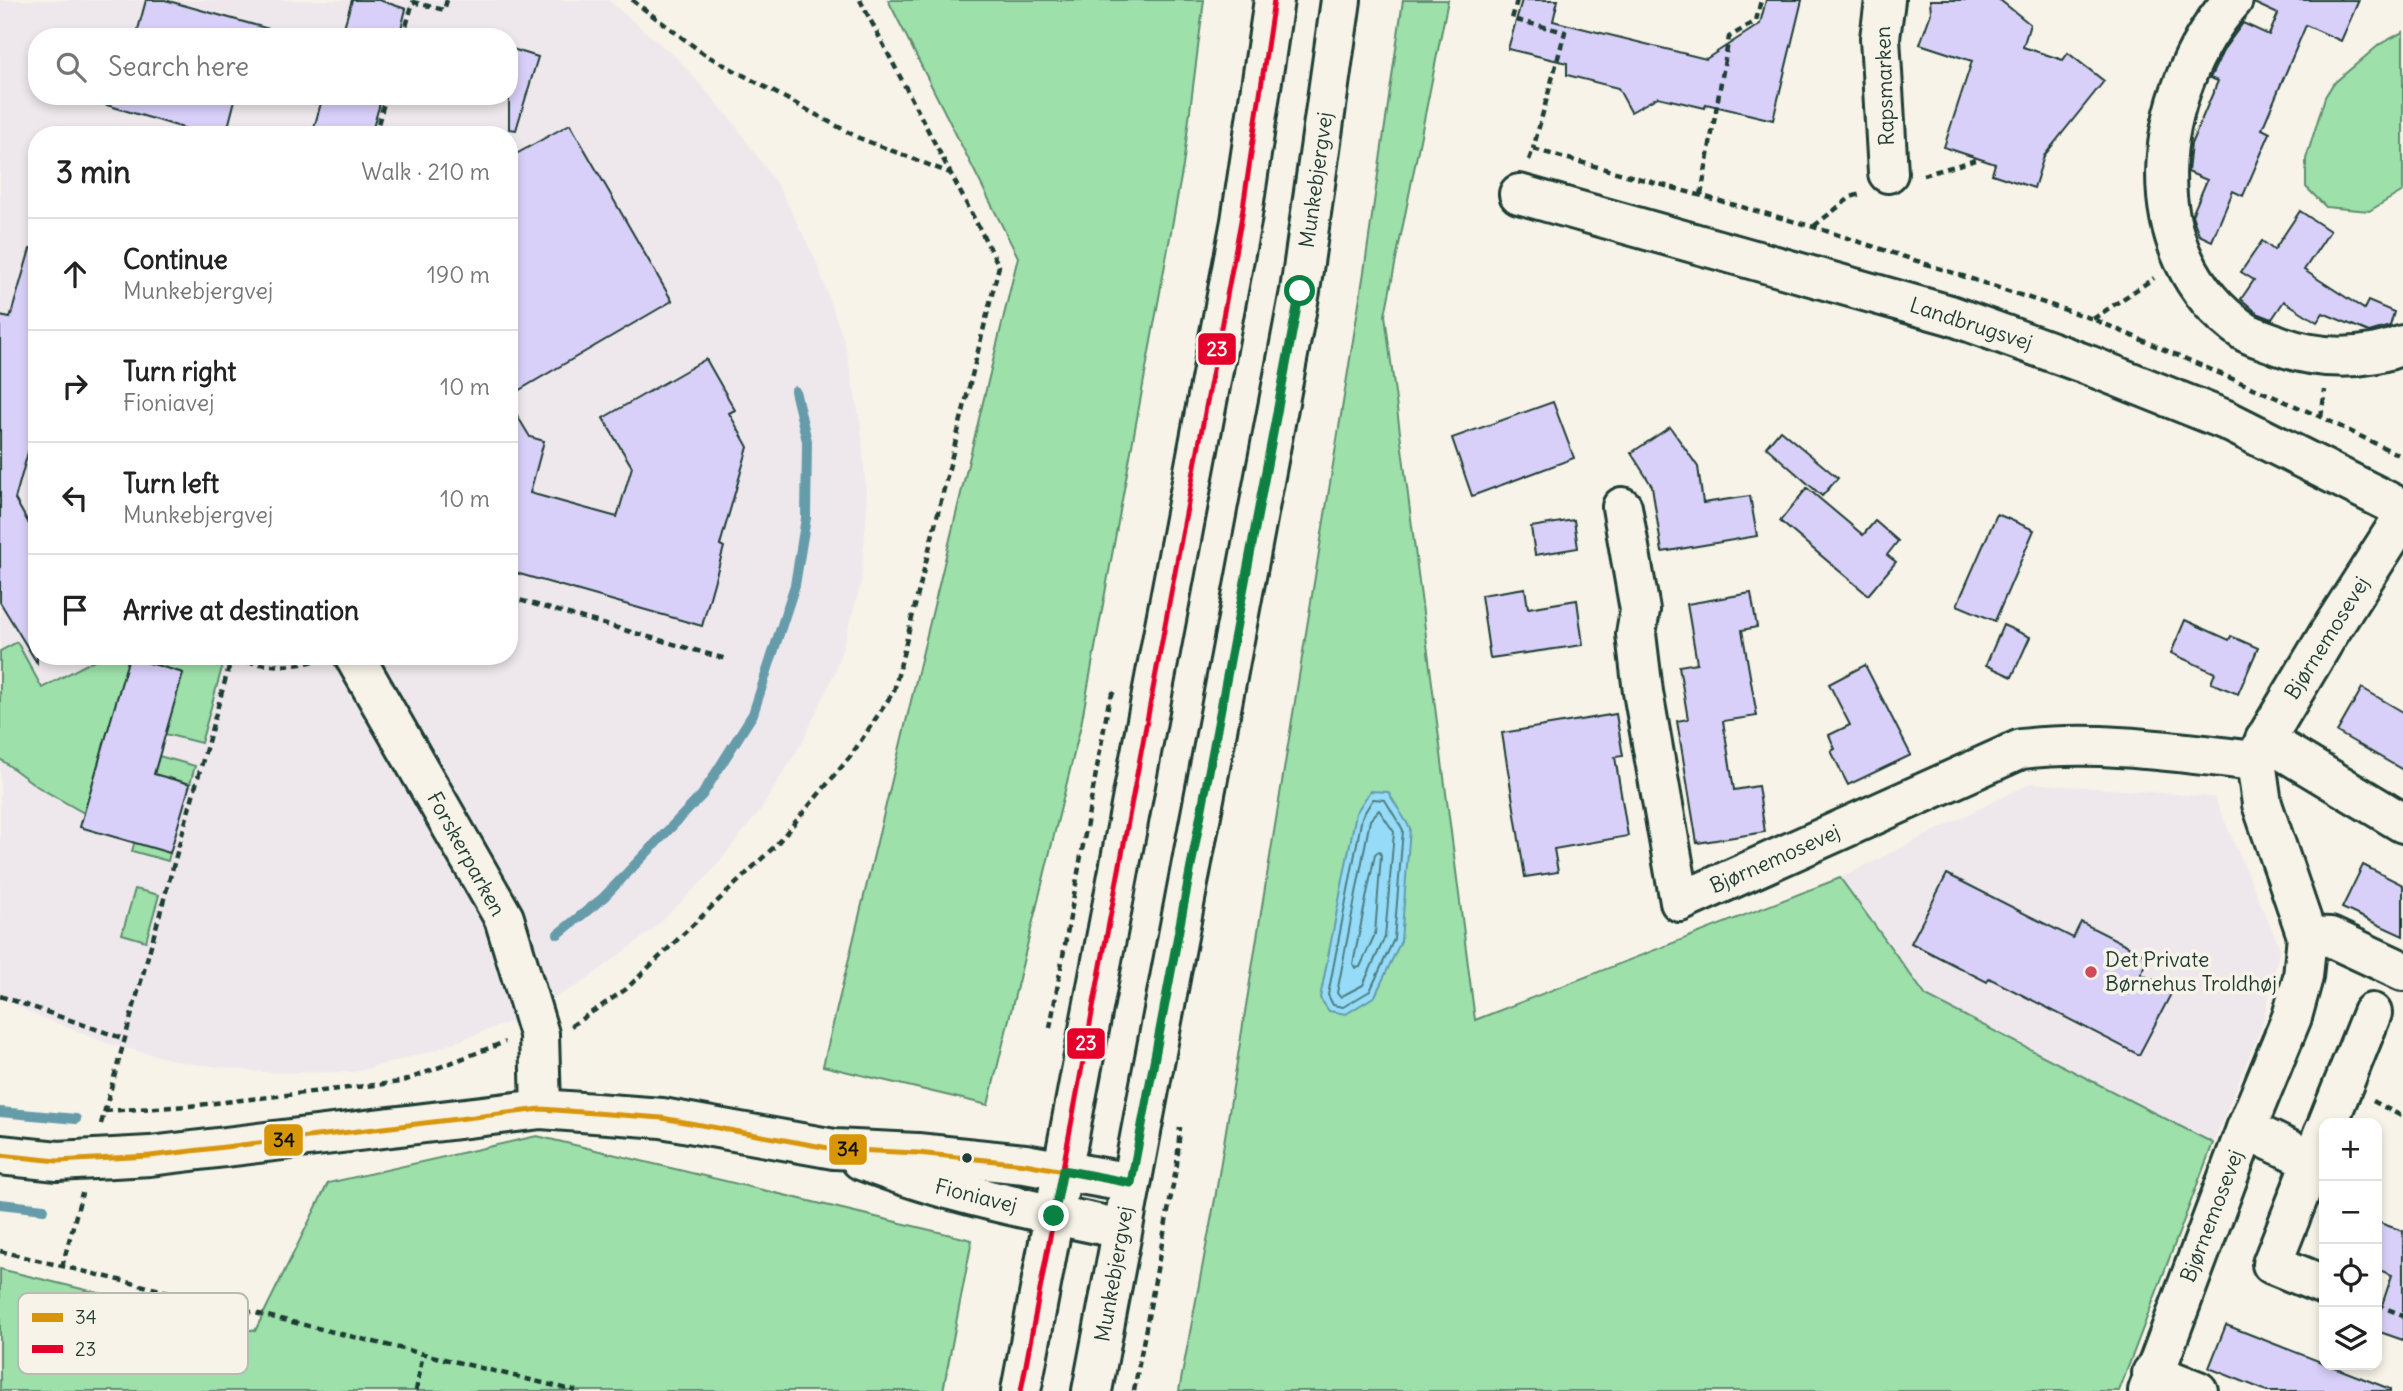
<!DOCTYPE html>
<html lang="en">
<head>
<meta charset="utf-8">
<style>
	:root { --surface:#fff; --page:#f6f6f6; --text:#222; --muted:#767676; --line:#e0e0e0 }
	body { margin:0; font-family:Delius,sans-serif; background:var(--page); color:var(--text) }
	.controls { position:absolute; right:21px; bottom:21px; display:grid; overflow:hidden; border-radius:14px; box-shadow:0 4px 10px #0003 }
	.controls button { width:63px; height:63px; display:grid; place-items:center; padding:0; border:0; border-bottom:2px solid var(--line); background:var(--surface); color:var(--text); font:35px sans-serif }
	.stop { position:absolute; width:21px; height:21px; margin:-16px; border:5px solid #0b8043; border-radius:50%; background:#fff }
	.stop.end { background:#0b8043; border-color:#fff; box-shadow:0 2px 7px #0008 }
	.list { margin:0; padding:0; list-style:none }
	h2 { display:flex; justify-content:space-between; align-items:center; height:91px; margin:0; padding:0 28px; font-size:30px }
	h2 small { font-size:23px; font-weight:400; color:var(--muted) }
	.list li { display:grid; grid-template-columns:46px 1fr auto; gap:21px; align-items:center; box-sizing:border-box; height:112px; padding:0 28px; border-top:2px solid var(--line) }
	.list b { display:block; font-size:26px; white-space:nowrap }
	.list p { margin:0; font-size:23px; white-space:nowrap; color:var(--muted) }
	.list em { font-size:23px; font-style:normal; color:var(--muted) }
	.icon { flex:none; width:38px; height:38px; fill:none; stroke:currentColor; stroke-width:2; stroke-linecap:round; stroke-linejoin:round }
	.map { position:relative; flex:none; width:2403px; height:1391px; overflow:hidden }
	.search { position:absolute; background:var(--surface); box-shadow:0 4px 10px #0003; left:28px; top:28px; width:490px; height:77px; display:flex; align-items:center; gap:18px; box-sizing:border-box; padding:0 24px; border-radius:28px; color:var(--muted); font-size:26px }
	.panel { position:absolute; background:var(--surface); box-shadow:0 4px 10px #0003; left:28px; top:126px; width:490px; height:539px; border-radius:28px }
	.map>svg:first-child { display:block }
	.built { fill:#eee8ed; fill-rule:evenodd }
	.green { fill:#9de0aa; stroke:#5e8e6f; stroke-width:2 }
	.water { fill:#96dcf8; stroke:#669caa; stroke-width:2 }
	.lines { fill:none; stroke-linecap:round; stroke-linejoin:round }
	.shore { stroke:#4f7d82; stroke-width:2 }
	.stream { stroke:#669caa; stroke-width:10 }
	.building { fill:#d8d0f9; stroke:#1f3d34; stroke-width:2 }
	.minor-casing { stroke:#1f3d34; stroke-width:44 }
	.path { stroke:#1f3d34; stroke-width:4.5; stroke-dasharray:7 5; stroke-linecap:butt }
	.minor { stroke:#f7f3e8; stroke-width:38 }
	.bus-1-casing { stroke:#f7f3e8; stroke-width:10 }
	.bus-2-casing { stroke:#f7f3e8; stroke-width:10 }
	.bus-1 { stroke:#d79608; stroke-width:5 }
	.bus-2 { stroke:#e4002b; stroke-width:5 }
	.route { stroke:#0b8043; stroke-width:9 }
	.poi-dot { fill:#d1495b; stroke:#f7f3e8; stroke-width:2.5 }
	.bus-dot { fill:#1f3d34; stroke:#f7f3e8; stroke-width:2.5 }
	.labels { text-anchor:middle; stroke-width:7; stroke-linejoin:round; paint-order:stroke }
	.street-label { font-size:21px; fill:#1f3d34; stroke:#f7f3e8 }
	.poi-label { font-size:21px; fill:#1f3d34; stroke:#f7f3e8; text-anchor:start }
	.key { fill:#f7f3e8; stroke:#b6bcb2; stroke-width:2 }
	.key-label { font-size:19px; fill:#1f3d34 }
	.line-badge { stroke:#f7f3e8; stroke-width:2.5 }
	.badge-label { font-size:19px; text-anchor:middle; font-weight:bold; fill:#fff }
	.pale-badge-label { font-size:19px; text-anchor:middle; font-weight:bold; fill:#111 }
</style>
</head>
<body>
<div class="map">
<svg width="2403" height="1391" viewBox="0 0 2403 1391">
	<rect width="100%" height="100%" fill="#f7f3e8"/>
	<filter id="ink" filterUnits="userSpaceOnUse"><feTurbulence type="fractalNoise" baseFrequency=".0143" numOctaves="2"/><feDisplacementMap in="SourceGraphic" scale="14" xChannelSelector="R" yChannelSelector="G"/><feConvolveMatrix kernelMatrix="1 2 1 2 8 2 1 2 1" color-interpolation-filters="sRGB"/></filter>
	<g filter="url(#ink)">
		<g class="built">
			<path d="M 0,0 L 608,0 L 679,60 L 733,122 L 780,189 L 816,261 L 845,344 L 861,425 L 867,506 L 861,584 L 836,670 L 803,741 L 760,811 L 707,877 L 651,931 L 582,983 L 512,1021 L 432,1051 L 355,1072 L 271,1073 L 186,1063 L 109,1044 L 30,1013 L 0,996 ZM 37,37 L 509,37 L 509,96 L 37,96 ZM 37,135 L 509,135 L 509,656 L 37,656 Z"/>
			<path d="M 2031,783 L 2214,797 L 2280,948 L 2261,1028 L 2213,1143 L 1926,996 L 1840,878 Z"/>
		</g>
		<g class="green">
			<path d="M 888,0 L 1204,0 L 1183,166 L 1081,725 L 988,1105 L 823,1066 L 1018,257 Z"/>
			<path d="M 1403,0 L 1448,0 L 1385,315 L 1475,1020 L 1840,878 L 1926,996 L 2213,1143 L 2119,1391 L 1179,1391 L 1215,1199 L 1364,272 Z"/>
			<path d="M 2403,32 L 2403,191 L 2369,211 L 2326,207 L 2306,187 L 2306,159 L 2325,97 L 2333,84 L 2380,44 Z"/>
			<path d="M 17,642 L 42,688 L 102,656 L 196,656 L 223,664 L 201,743 L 165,734 L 183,673 L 129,658 L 84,813 L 38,787 L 0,759 L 0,651 Z"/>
			<path d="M 159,756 L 195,766 L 190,784 L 158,849 L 170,853 L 168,861 L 132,851 Z"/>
			<path d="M 135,889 L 159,895 L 146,941 L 122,934 Z"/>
			<path d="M 537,1136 L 972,1240 L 943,1391 L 0,1391 L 0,1269 L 255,1331 L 328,1183 Z"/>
		</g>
		<path class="water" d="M 1370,791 L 1388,792 L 1410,828 L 1401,941 L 1375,996 L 1346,1014 L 1329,1011 L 1320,998 L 1356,813 Z"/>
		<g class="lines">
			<g class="shore">
				<path d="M 1373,799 L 1385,800 L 1403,830 L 1394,939 L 1370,991 L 1343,1007 L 1333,1005 L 1328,995 L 1362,817 Z"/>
				<path d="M 1379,810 L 1394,832 L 1385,937 L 1363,985 L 1340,997 L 1337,993 L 1370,820 Z"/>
				<path d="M 1379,851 L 1381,855 L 1375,934 L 1360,967 L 1356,968 L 1353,964 L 1375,854 Z"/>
			</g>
			<g class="stream">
				<path d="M 558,934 L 603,898 L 702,795 L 753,714 L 795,585 L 806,518 L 807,441 L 795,391"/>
				<path d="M 0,1112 L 76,1119"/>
				<path d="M 0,1204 L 44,1209"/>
			</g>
		</g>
		<g class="building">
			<path d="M 146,0 L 165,0 L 269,29 L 268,37 L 136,37 Z"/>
			<path d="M 352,0 L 379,0 L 406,9 L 399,37 L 341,37 Z"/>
			<path d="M 1522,0 L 1558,0 L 1553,21 L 1706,59 L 1760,24 L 1766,0 L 1802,0 L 1773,120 L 1706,104 L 1705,108 L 1658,97 L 1631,112 L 1618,88 L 1567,75 L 1567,63 L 1508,49 Z"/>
			<path d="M 1930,0 L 2000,0 L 2030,24 L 2023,47 L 2063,60 L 2068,53 L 2104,81 L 2044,156 L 2034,188 L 1992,174 L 1995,164 L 1944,147 L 1972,61 L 1920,44 L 1931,13 Z"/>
			<path d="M 2254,0 L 2359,0 L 2341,41 L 2306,25 L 2262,129 L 2270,133 L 2243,196 L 2233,191 L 2212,241 L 2199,235 L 2192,215 L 2207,180 L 2188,172 L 2191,144 L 2218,81 L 2210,78 L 2224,49 L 2243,23 L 2269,35 L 2278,14 L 2254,3 Z"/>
			<path d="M 509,48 L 538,57 L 516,130 L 509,129 Z"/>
			<path d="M 101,96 L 236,96 L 226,135 L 207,135 L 100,103 Z"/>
			<path d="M 323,96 L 382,96 L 371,135 L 312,135 Z"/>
			<path d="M 570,124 L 672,301 L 509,396 L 509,158 Z"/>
			<path d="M 2300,211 L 2330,231 L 2304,270 L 2364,309 L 2368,301 L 2394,312 L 2390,326 L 2369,332 L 2323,313 L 2317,322 L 2284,301 L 2272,319 L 2257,313 L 2241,299 L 2254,280 L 2241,272 L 2262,241 L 2274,250 Z"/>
			<path d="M 30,249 L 37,250 L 37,420 L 15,499 L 37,538 L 37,663 L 0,602 L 0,316 L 10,318 Z"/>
			<path d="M 706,359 L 735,410 L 729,413 L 748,447 L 720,545 L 724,547 L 702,626 L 509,571 L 509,402 L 530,437 L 544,441 L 530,493 L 617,517 L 632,467 L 603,418 Z"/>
			<path d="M 1553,402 L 1574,458 L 1472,496 L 1452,438 Z"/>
			<path d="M 1670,427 L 1698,467 L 1703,503 L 1750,496 L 1757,536 L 1662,552 L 1652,486 L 1631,453 Z"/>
			<path d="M 1780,430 L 1838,478 L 1822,496 L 1766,447 Z"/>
			<path d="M 1807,488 L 1863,535 L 1875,521 L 1898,541 L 1887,555 L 1896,562 L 1868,595 L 1780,521 Z"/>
			<path d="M 1997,514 L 2034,530 L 1995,621 L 1957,605 Z"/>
			<path d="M 1574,520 L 1578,548 L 1535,555 L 1531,527 Z"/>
			<path d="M 1525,588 L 1528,608 L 1577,600 L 1583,645 L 1490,658 L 1481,595 Z"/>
			<path d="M 1751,593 L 1757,627 L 1742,630 L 1757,716 L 1723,721 L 1734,790 L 1758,786 L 1765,832 L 1697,843 L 1677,721 L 1688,719 L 1679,666 L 1697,663 L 1687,604 Z"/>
			<path d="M 2185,620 L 2229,640 L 2231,636 L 2258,648 L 2238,694 L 2211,683 L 2215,673 L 2171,653 Z"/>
			<path d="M 2003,625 L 2030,637 L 2012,677 L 1986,665 Z"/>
			<path d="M 129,657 L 183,673 L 154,774 L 190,784 L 170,853 L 80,827 Z"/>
			<path d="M 1865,665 L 1911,755 L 1848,785 L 1831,751 L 1835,749 L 1829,735 L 1850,725 L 1829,684 Z"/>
			<path d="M 2362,688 L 2403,712 L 2403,770 L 2337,732 Z"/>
			<path d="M 1616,714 L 1623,756 L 1615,757 L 1628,836 L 1554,849 L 1558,872 L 1525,877 L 1502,733 Z"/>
			<path d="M 2363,865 L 2403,885 L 2403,936 L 2342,908 Z"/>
			<path d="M 1947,874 L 2073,938 L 2081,922 L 2150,957 L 2141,974 L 2173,990 L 2139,1055 L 1989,978 L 1987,982 L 1911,943 Z"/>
			<path d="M 2377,1222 L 2403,1231 L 2403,1340 L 2377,1331 L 2377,1320 L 2392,1275 L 2377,1269 Z"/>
			<path d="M 2226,1325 L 2390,1389 L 2390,1391 L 2267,1391 L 2209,1368 Z"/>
		</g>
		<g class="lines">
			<g class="minor-casing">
				<g id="minor">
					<path d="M 1885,0 L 1880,38 L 1888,173"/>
					<path d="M 2233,0 C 2152,92 2132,254 2244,331 C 2253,337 2267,340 2278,345 C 2317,360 2364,361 2403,345"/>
					<path d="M 1519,194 L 1950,315 L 2088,365 L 2226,420 L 2403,509"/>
					<path d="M 1622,507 L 1640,610 L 1636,634 L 1643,692 L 1680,902 L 2021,749 C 2100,740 2177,752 2256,761"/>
					<path d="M 354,656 L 504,918 L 539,1034 L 541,1109"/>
					<path d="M 2265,740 L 2403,823"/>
					<path d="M 2307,936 L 2330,937 L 2403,971"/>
					<path d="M 2328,1123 L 2372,1013"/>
					<path d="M 2246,1129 L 2313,1161"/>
					<path d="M 2324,1132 L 2272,1264 L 2324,1285"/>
					<path d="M 0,1155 L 58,1161 L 150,1156 L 541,1109 L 662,1118 L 834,1149 L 917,1153 L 1025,1164 L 1131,1183"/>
					<path d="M 861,1160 C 945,1193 1033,1211 1122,1229"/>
					<path d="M 2152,1373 L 2198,1391"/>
					<path d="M 1021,1391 L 1241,221 L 1274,0"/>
					<path d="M 1092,1391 L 1300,291 L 1341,0"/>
					<path d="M 2148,1391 L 2246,1129 L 2292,1017 L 2303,977 L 2307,936 L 2262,804 L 2256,761 L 2265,740 L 2329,633 L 2403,517"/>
				</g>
			</g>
			<g class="path">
				<path d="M 632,0 L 704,54 L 859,138 L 950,173"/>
				<path d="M 1517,0 L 1512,19 L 1565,32 L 1533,149"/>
				<path d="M 403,37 L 413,2 L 444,10 L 447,0"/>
				<path d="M 375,135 L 386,96"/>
				<path d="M 1529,160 L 1533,149 L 1814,227 L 2093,319 L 2321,417 L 2403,457"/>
				<path d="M 1923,175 L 1976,160"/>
				<path d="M 1701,195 L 1729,37 L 1756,21 L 1761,0"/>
				<path d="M 1814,226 L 1851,197 L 1861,194"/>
				<path d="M 2093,319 L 2154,278"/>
				<path d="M 2321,417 L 2325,390"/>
				<path d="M 509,597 L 726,659"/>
				<path d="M 224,656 C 255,665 291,671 322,658"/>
				<path d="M 0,996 L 125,1039"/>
				<path d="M 571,1026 L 625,990 L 775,846 L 850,757 L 894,691 L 999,266 L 860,0"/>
				<path d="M 1050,1028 L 1109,701 L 1116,687"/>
				<path d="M 2373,1101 L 2403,1117"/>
				<path d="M 105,1111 L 189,1106 L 401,1082 L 505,1042"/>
				<path d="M 101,1124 L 232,656"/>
				<path d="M 0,1251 L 576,1391"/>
				<path d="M 62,1267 L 82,1193"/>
				<path d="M 2377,1305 L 2403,1315"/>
				<path d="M 416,1391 L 423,1353"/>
				<path d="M 1134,1391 L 1177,1164 L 1180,1127"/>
			</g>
			<use href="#minor" class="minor"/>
			<g class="bus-1-casing">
				<path id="bus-1" d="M 0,1155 L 58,1161 L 150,1156 L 541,1109 L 662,1118 L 834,1149 L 917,1153 L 1025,1164 L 1131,1183"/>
			</g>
			<g class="bus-2-casing">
				<path id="bus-2" d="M 1021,1391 L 1241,221 L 1274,0"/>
			</g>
			<use href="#bus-1" class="bus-1"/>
			<use href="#bus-2" class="bus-2"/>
		</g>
	</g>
	<g class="lines" filter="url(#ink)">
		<path class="route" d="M 1054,1216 L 1063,1170 L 1131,1183 L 1300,291"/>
	</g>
	<circle class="poi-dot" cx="2091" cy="972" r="7"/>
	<circle class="bus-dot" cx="967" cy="1158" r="6"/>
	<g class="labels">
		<g class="street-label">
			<text transform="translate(1885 86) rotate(-92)" y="7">Rapsmarken</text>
			<text transform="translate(1316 180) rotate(-82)" y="7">Munkebjergvej</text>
			<text transform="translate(1971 324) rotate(18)" y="7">Landbrugsvej</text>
			<text transform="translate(2327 638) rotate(-58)" y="7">Bjørnemosevej</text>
			<text transform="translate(466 854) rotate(61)" y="7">Forskerparken</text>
			<text transform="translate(1775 859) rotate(-24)" y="7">Bjørnemosevej</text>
			<text transform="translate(976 1196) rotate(14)" y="7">Fioniavej</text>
			<text transform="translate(2212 1216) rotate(-69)" y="7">Bjørnemosevej</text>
			<text transform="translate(1114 1274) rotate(-80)" y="7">Munkebjergvej</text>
		</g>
		<g class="poi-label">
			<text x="2105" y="967">Det Private<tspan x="2105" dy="24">Børnehus Troldhøj</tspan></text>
		</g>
	</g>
	<rect x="18" y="1293" width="230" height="81" rx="10" class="key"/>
	<rect x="32" y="1313" width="31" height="9" fill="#d79608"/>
	<rect x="32" y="1345" width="31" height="8" fill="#e4002b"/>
	<g class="key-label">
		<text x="75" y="1324">34</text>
		<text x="75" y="1356">23</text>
	</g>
	<g class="line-badge">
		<rect x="1197" y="332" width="40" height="34" rx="7" fill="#e4002b"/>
		<rect x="1066" y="1027" width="40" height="33" rx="7" fill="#e4002b"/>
		<rect x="263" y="1123" width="41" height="34" rx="7" fill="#d79608"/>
		<rect x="828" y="1133" width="40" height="33" rx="7" fill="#d79608"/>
	</g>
	<g class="badge-label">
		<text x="1217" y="356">23</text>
		<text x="1086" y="1050">23</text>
	</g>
	<g class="pale-badge-label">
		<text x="284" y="1147">34</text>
		<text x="848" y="1156">34</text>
	</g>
</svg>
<div class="controls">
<button>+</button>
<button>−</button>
<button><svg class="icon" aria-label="locate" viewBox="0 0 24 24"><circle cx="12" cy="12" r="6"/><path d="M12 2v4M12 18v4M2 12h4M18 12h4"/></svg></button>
<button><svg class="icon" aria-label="layers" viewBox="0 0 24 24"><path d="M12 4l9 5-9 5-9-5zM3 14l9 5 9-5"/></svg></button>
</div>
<div class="stop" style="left:1300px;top:291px"></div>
<div class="stop end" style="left:1054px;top:1216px"></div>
<div class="search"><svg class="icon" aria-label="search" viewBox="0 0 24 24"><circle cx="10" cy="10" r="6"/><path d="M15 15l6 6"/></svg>Search here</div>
<section class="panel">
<h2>3 min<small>Walk · 210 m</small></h2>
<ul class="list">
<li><svg class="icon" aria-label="ahead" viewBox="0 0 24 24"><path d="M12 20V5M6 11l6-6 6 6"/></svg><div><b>Continue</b><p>Munkebjergvej</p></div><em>190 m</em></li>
<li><svg class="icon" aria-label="right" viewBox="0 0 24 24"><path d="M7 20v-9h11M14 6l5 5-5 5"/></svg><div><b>Turn right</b><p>Fioniavej</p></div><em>10 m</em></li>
<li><svg class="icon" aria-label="left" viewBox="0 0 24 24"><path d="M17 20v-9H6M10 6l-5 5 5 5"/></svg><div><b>Turn left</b><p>Munkebjergvej</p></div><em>10 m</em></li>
<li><svg class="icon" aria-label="arrive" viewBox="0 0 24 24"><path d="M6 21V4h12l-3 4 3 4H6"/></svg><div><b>Arrive at destination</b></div></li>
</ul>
</section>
</div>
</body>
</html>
